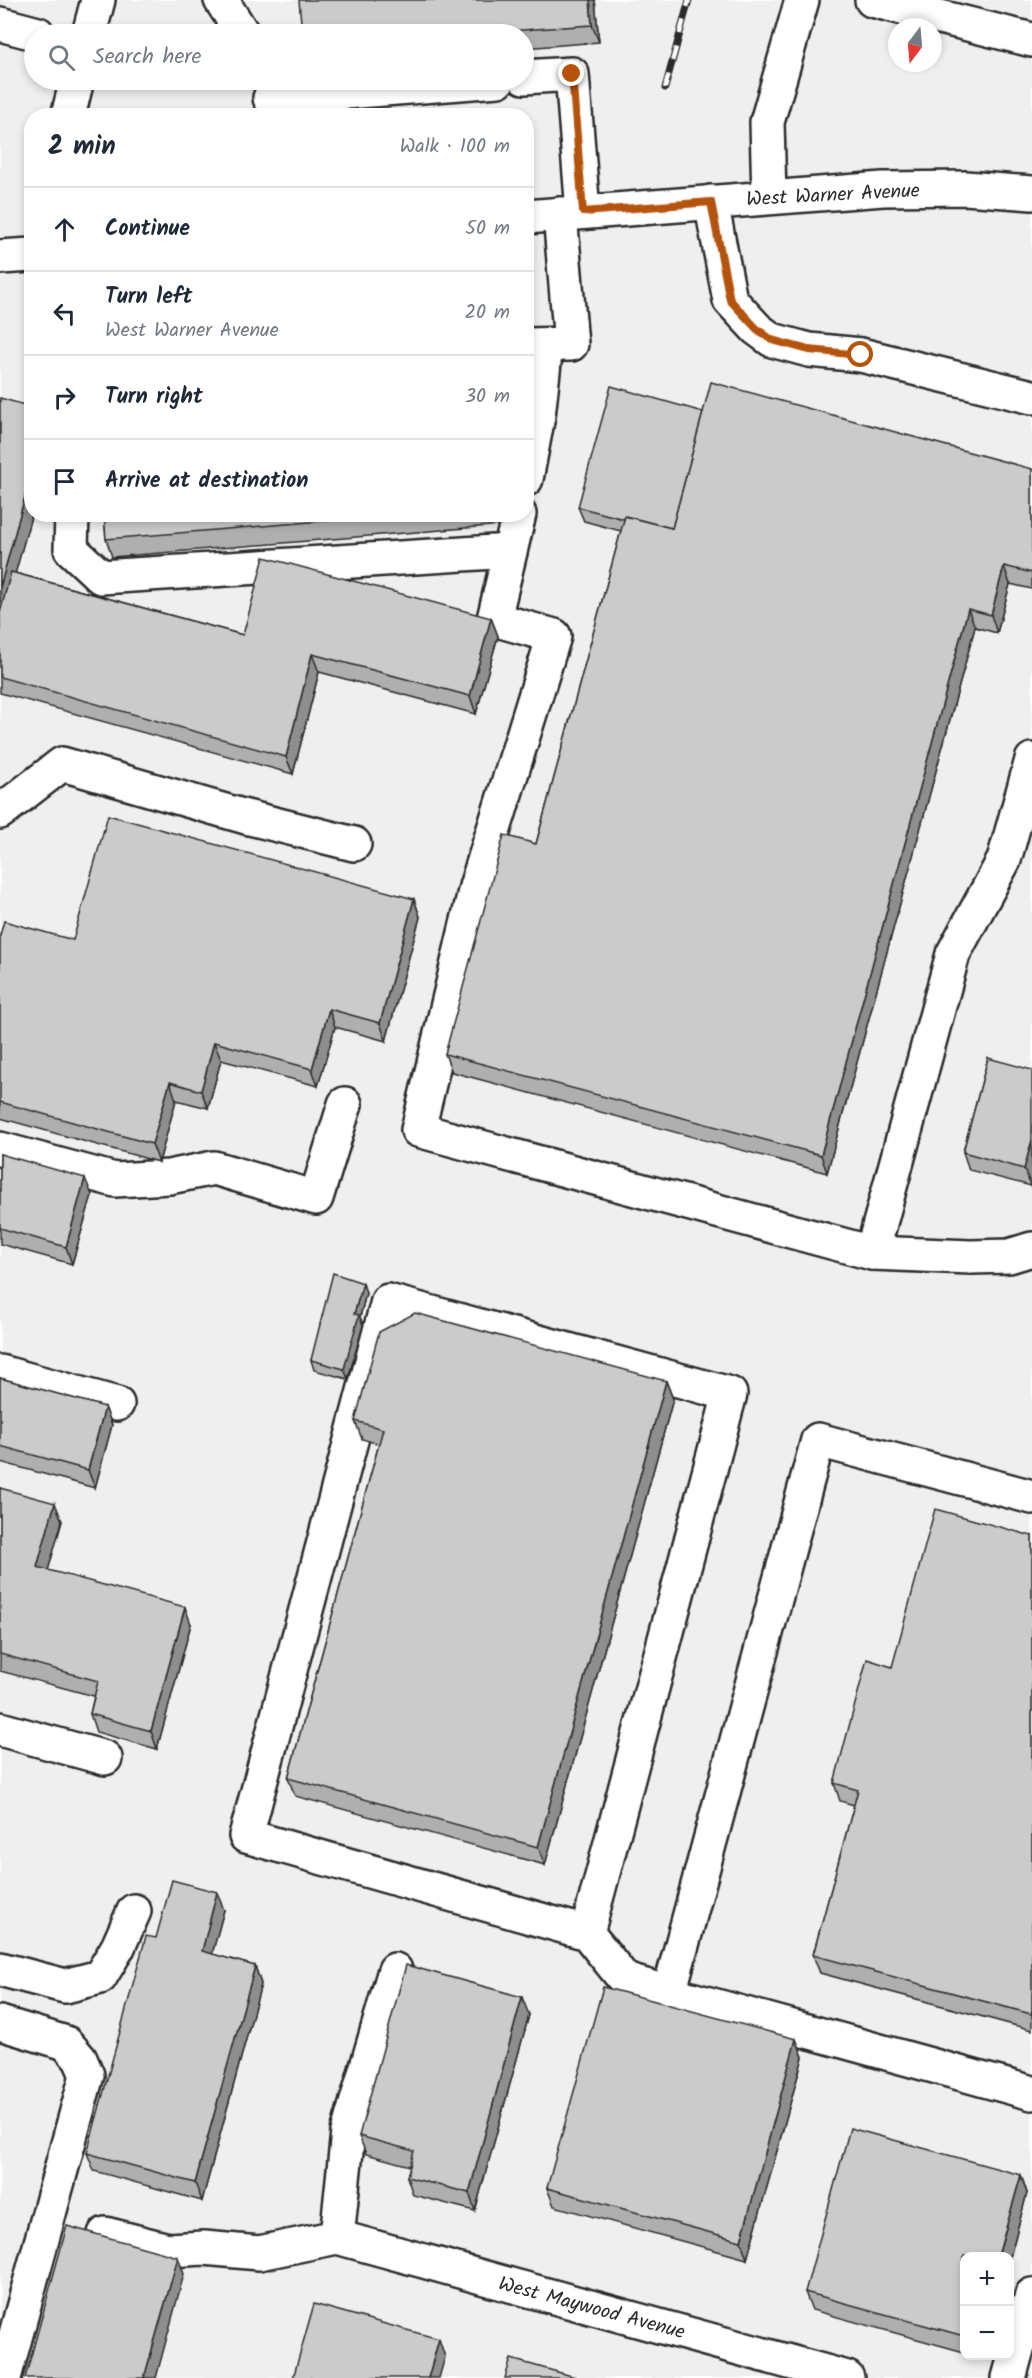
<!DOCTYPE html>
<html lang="en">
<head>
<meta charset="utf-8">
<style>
	:root { --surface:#fff; --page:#f2f2f3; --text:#1f2937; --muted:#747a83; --line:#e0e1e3 }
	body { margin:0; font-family:Kalam,sans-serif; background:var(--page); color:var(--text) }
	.controls { position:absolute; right:18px; bottom:18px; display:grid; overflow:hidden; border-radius:12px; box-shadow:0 3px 9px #0003 }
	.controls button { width:54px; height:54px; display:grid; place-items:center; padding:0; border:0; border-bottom:2px solid var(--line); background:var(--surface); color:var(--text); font:30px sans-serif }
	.compass { position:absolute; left:888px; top:18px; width:54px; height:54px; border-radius:50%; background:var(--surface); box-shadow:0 3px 9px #0003; rotate:196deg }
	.stop { position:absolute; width:18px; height:18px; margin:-14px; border:4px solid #b45309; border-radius:50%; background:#fff }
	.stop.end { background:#b45309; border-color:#fff; box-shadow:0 2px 6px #0008 }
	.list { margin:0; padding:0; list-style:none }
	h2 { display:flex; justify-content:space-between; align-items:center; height:78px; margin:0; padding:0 24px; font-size:26px }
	h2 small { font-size:20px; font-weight:400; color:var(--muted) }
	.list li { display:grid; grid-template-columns:39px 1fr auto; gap:18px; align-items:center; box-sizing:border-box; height:84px; padding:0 24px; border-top:2px solid var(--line) }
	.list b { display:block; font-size:22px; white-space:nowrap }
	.list p { margin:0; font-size:20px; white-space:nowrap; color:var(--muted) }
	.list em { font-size:20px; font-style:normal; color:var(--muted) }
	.icon { flex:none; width:33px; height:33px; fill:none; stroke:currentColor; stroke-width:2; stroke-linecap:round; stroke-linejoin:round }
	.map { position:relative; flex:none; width:1032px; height:2378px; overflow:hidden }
	.search { position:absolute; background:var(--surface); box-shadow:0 3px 9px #0003; left:24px; top:24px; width:510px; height:66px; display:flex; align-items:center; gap:15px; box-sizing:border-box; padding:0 21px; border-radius:33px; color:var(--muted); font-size:22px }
	.panel { position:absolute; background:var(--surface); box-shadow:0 3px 9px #0003; left:24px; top:108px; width:510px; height:414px; border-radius:24px }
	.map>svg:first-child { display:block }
	.built { fill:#efefef; fill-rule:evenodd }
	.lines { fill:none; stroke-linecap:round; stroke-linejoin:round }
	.minor-casing { stroke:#2b2b2b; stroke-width:38 }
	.major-casing { stroke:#2b2b2b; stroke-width:38 }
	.minor { stroke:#fff; stroke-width:33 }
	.major { stroke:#fff; stroke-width:33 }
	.rail-casing { stroke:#2b2b2b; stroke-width:7 }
	.rail { stroke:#fff; stroke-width:4.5; stroke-dasharray:14; stroke-linecap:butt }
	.wall { fill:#afafaf; stroke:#2b2b2b; stroke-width:1.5 }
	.shaded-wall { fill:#8e8e8e; stroke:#2b2b2b; stroke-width:1.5 }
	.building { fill:#cbcbcb; stroke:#2b2b2b; stroke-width:1.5 }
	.route { stroke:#b45309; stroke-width:8 }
	.labels { text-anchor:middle; stroke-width:4.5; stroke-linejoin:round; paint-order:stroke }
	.street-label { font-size:20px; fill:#2b2b2b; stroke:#fff }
</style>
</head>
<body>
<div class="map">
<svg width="1032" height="2378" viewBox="0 0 1032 2378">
	<rect width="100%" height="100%" fill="#fff"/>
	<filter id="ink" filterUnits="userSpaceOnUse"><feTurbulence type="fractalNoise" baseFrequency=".0167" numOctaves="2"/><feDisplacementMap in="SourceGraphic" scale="12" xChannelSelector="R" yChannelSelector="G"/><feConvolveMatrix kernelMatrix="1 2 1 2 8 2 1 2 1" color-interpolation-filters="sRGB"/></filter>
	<g filter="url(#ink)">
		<path class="built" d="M 0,0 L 1032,0 L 1032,2378 L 0,2378 ZM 897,27 L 933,27 L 933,63 L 897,63 ZM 34,34 L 524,34 L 524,80 L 34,80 ZM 32,116 L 526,116 L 526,514 L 32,514 ZM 964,2256 L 1010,2256 L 1010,2356 L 964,2356 Z"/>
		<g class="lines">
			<g class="minor-casing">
				<g id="minor">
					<path d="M 221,0 L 243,34"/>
					<path d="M 872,0 L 1032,40"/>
					<path d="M 0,24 L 38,34"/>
					<path d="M 89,34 L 98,0"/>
					<path d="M 524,77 L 572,74 L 583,212"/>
					<path d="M 270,98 L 498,80"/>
					<path d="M 68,116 L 77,80"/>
					<path d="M 769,197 L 767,122 L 802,0"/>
					<path d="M 711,202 L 730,300 L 757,329 L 772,340 L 809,350 L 861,355 L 1032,397"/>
					<path d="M 526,345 L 571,344 L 560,214"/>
					<path d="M 526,479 L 538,416 L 546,345"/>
					<path d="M 72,514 L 71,549 L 101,577 L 510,551"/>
					<path d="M 519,514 L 494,619 L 554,636 L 476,887 L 418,1130 L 872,1253 L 953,954 L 1004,860 L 1032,760"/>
					<path d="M 0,812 L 62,764 L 246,817 L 354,844"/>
					<path d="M 0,1149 L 115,1180 L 169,1177 L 214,1168 L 316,1198 L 345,1104"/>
					<path d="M 872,1253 L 971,1257 L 1009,1256 L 1032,1249"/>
					<path d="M 0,1372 L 117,1404"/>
					<path d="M 1032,1497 L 818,1440 L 669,1993 L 1032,2093"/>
					<path d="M 0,1729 L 105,1758"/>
					<path d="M 587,1933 L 730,1394 L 388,1301 L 246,1836 L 587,1933 L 625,1980 L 669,1993"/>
					<path d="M 0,1969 L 65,1986 L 100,1977 L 118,1947 L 134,1911"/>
					<path d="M 0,2023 L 66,2043 L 80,2059 L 87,2075 L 4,2378"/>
					<path d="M 105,2234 L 168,2250 L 204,2248 L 259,2253 L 337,2237 L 847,2378"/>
					<path d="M 337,2237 L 348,2132 L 395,1970"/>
					<path d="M 1009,2378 L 1032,2295"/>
				</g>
			</g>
			<g class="major-casing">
				<g id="major">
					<path d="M 526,217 L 883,189 L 965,188 L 1032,193"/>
					<path d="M 0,257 L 32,255"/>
				</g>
			</g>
			<use href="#minor" class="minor"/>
			<use href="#major" class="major"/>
			<g class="rail-casing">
				<path id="rail" d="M 665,88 L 689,0"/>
			</g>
			<use href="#rail" class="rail"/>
		</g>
		<g class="wall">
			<path d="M 595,0 L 599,42 L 524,48 L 524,34 L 302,34 Z"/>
			<path d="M 0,398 L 32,513 L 15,573 L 243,635 L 491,618 L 498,636 L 476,714 L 319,672 L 293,774 L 0,693 Z"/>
			<path d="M 703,412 L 1032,469 L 1032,589 L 1010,584 L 997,633 L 975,627 L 827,1173 L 452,1072 L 445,1054 L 536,844 L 621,531 L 584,521 L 578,507 Z"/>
			<path d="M 104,514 L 501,514 L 502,525 L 112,557 L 106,539 Z"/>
			<path d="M 414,899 L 420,917 L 386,1041 L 335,1027 L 318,1086 L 221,1060 L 208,1108 L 176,1100 L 159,1162 L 0,1118 L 0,935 L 73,940 Z"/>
			<path d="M 988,1058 L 1031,1186 L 969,1170 L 963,1152 Z"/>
			<path d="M 0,1154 L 92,1195 L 72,1264 L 0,1244 Z"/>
			<path d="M 366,1293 L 360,1317 L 363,1325 L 348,1379 L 314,1370 L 311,1360 Z"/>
			<path d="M 0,1378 L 105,1407 L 112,1425 L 95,1488 L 0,1462 Z"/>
			<path d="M 666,1381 L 673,1399 L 545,1865 L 295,1796 L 288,1778 L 379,1444 L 362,1439 L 355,1421 Z"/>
			<path d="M 0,1488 L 62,1521 L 48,1570 L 191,1624 L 157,1749 L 96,1732 L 90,1714 L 94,1696 L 0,1671 Z"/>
			<path d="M 1032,1536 L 1032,2030 L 820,1973 L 813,1955 L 854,1805 L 840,1801 L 834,1783 L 892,1667 Z"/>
			<path d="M 224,1910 L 212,1954 L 255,1966 L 261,1984 L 202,2201 L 94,2171 L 87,2153 L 156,1938 Z"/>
			<path d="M 529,2015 L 475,2211 L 413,2195 L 407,2177 L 410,2166 L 366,2154 L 359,2136 Z"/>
			<path d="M 796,2039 L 803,2057 L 747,2259 L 554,2206 L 547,2188 Z"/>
			<path d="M 1021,2175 L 1027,2193 L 1010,2257 L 1010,2256 L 964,2256 L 964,2352 L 812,2310 L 805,2292 Z"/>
		</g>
		<g class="shaded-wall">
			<path d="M 590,0 L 595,0 L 599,42 L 592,25 Z"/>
			<path d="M 32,471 L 32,513 L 0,629 L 0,587 Z"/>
			<path d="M 498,514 L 501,514 L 502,525 Z"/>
			<path d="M 1004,566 L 1010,584 L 997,633 L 991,615 Z"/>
			<path d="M 968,609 L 975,627 L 827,1173 L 821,1155 Z"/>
			<path d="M 491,618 L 498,636 L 476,714 L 470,696 Z"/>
			<path d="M 312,654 L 319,672 L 293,774 L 286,757 Z"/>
			<path d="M 414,899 L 420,917 L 386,1041 L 380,1023 Z"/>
			<path d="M 329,1009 L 335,1027 L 318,1086 L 312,1069 Z"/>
			<path d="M 214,1042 L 221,1060 L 208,1108 L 201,1091 Z"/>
			<path d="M 170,1082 L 176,1100 L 159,1162 L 152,1144 Z"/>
			<path d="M 1032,1140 L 1032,1182 L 1031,1186 L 1024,1169 Z"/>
			<path d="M 85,1178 L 92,1195 L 72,1264 L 66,1247 Z"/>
			<path d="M 363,1283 L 366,1293 L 360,1317 L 363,1325 L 348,1379 L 344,1369 L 354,1314 Z"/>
			<path d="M 666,1381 L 673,1399 L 545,1865 L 538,1847 Z"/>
			<path d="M 105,1407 L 112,1425 L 95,1488 L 88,1470 Z"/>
			<path d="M 55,1503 L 62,1521 L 44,1585 L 37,1567 Z"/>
			<path d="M 185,1607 L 191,1624 L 157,1749 L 151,1731 Z"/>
			<path d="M 217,1892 L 224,1910 L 208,1969 L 202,1951 Z"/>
			<path d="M 255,1966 L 261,1984 L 202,2201 L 195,2183 Z"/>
			<path d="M 522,1997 L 529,2015 L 475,2211 L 469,2193 Z"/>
			<path d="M 796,2039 L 803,2057 L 747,2259 L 741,2241 Z"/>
			<path d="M 1021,2175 L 1027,2193 L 1010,2257 L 1010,2256 L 998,2256 Z"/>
			<path d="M 178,2257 L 184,2274 L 156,2378 L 144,2378 Z"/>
			<path d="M 439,2339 L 445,2357 L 439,2378 L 428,2378 Z"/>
		</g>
		<g class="building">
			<path d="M 299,0 L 590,0 L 592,25 L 465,34 L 302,34 Z"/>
			<path d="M 711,382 L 1032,469 L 1032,573 L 1004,566 L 991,615 L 968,609 L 821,1155 L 445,1054 L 504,835 L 536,844 L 625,516 L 672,528 Z"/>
			<path d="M 611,386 L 703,412 L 672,528 L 625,516 L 624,519 L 578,507 Z"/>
			<path d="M 0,398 L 32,407 L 32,471 L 0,587 Z"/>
			<path d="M 104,514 L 406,514 L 106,539 Z"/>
			<path d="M 264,557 L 491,618 L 470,696 L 312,654 L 286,757 L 0,677 L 0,613 L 11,572 L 243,635 Z"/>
			<path d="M 108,815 L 414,899 L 380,1023 L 329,1009 L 312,1069 L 214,1042 L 201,1091 L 170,1082 L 152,1144 L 0,1102 L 0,935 L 4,921 L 73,940 Z"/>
			<path d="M 988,1058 L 1032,1070 L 1032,1140 L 1024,1169 L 963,1152 Z"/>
			<path d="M 0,1154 L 85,1178 L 66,1247 L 0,1228 Z"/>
			<path d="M 333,1273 L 363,1283 L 354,1314 L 359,1315 L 344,1369 L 311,1360 Z"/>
			<path d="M 415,1313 L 666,1381 L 538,1847 L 288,1778 L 383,1429 L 355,1421 L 379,1332 Z"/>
			<path d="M 0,1378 L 105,1407 L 88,1470 L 0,1446 Z"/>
			<path d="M 0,1488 L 55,1503 L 37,1567 L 185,1607 L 151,1731 L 90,1714 L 98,1681 L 0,1654 Z"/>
			<path d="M 935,1509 L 1032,1536 L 1032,2010 L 1031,2014 L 813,1955 L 858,1790 L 834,1783 L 867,1659 L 892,1667 Z"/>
			<path d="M 172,1880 L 217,1892 L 202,1951 L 255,1966 L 195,2183 L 87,2153 L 146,1936 L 156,1938 Z"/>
			<path d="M 406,1965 L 522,1997 L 469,2193 L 407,2177 L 414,2151 L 359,2136 Z"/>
			<path d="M 603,1987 L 796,2039 L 741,2241 L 547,2188 Z"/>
			<path d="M 850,2128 L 1021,2175 L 998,2256 L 964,2256 L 964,2336 L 805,2292 Z"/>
			<path d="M 67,2226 L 178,2257 L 144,2378 L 25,2378 Z"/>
			<path d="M 314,2304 L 439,2339 L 428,2378 L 293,2378 Z"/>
			<path d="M 511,2359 L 579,2378 L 505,2378 Z"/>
		</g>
	</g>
	<g class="lines" filter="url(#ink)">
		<path class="route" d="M 572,74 L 583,212 L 711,202 L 730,300 L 757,329 L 772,340 L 809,350 L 861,355"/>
	</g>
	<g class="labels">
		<g class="street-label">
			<text transform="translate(833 194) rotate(-3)" y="7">West Warner Avenue</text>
			<text transform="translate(592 2307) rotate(15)" y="7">West Maywood Avenue</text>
		</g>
	</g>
</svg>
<div class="controls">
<button>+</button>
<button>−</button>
</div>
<svg class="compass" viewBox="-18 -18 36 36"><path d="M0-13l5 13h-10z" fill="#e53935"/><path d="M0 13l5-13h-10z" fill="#747a83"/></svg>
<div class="stop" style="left:861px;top:355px"></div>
<div class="stop end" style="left:572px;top:74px"></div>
<div class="search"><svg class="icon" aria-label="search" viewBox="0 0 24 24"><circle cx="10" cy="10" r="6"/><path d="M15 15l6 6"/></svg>Search here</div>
<section class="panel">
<h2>2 min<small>Walk · 100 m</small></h2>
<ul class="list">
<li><svg class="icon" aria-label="ahead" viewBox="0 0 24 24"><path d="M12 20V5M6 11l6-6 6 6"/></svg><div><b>Continue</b></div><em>50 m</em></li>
<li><svg class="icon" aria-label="left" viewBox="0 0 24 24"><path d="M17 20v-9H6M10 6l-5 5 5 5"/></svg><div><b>Turn left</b><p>West Warner Avenue</p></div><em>20 m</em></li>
<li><svg class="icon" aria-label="right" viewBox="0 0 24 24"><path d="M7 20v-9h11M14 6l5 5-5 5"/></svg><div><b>Turn right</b></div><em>30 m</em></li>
<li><svg class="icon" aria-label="arrive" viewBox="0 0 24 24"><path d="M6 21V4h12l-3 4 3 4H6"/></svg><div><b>Arrive at destination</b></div></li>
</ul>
</section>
</div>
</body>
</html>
